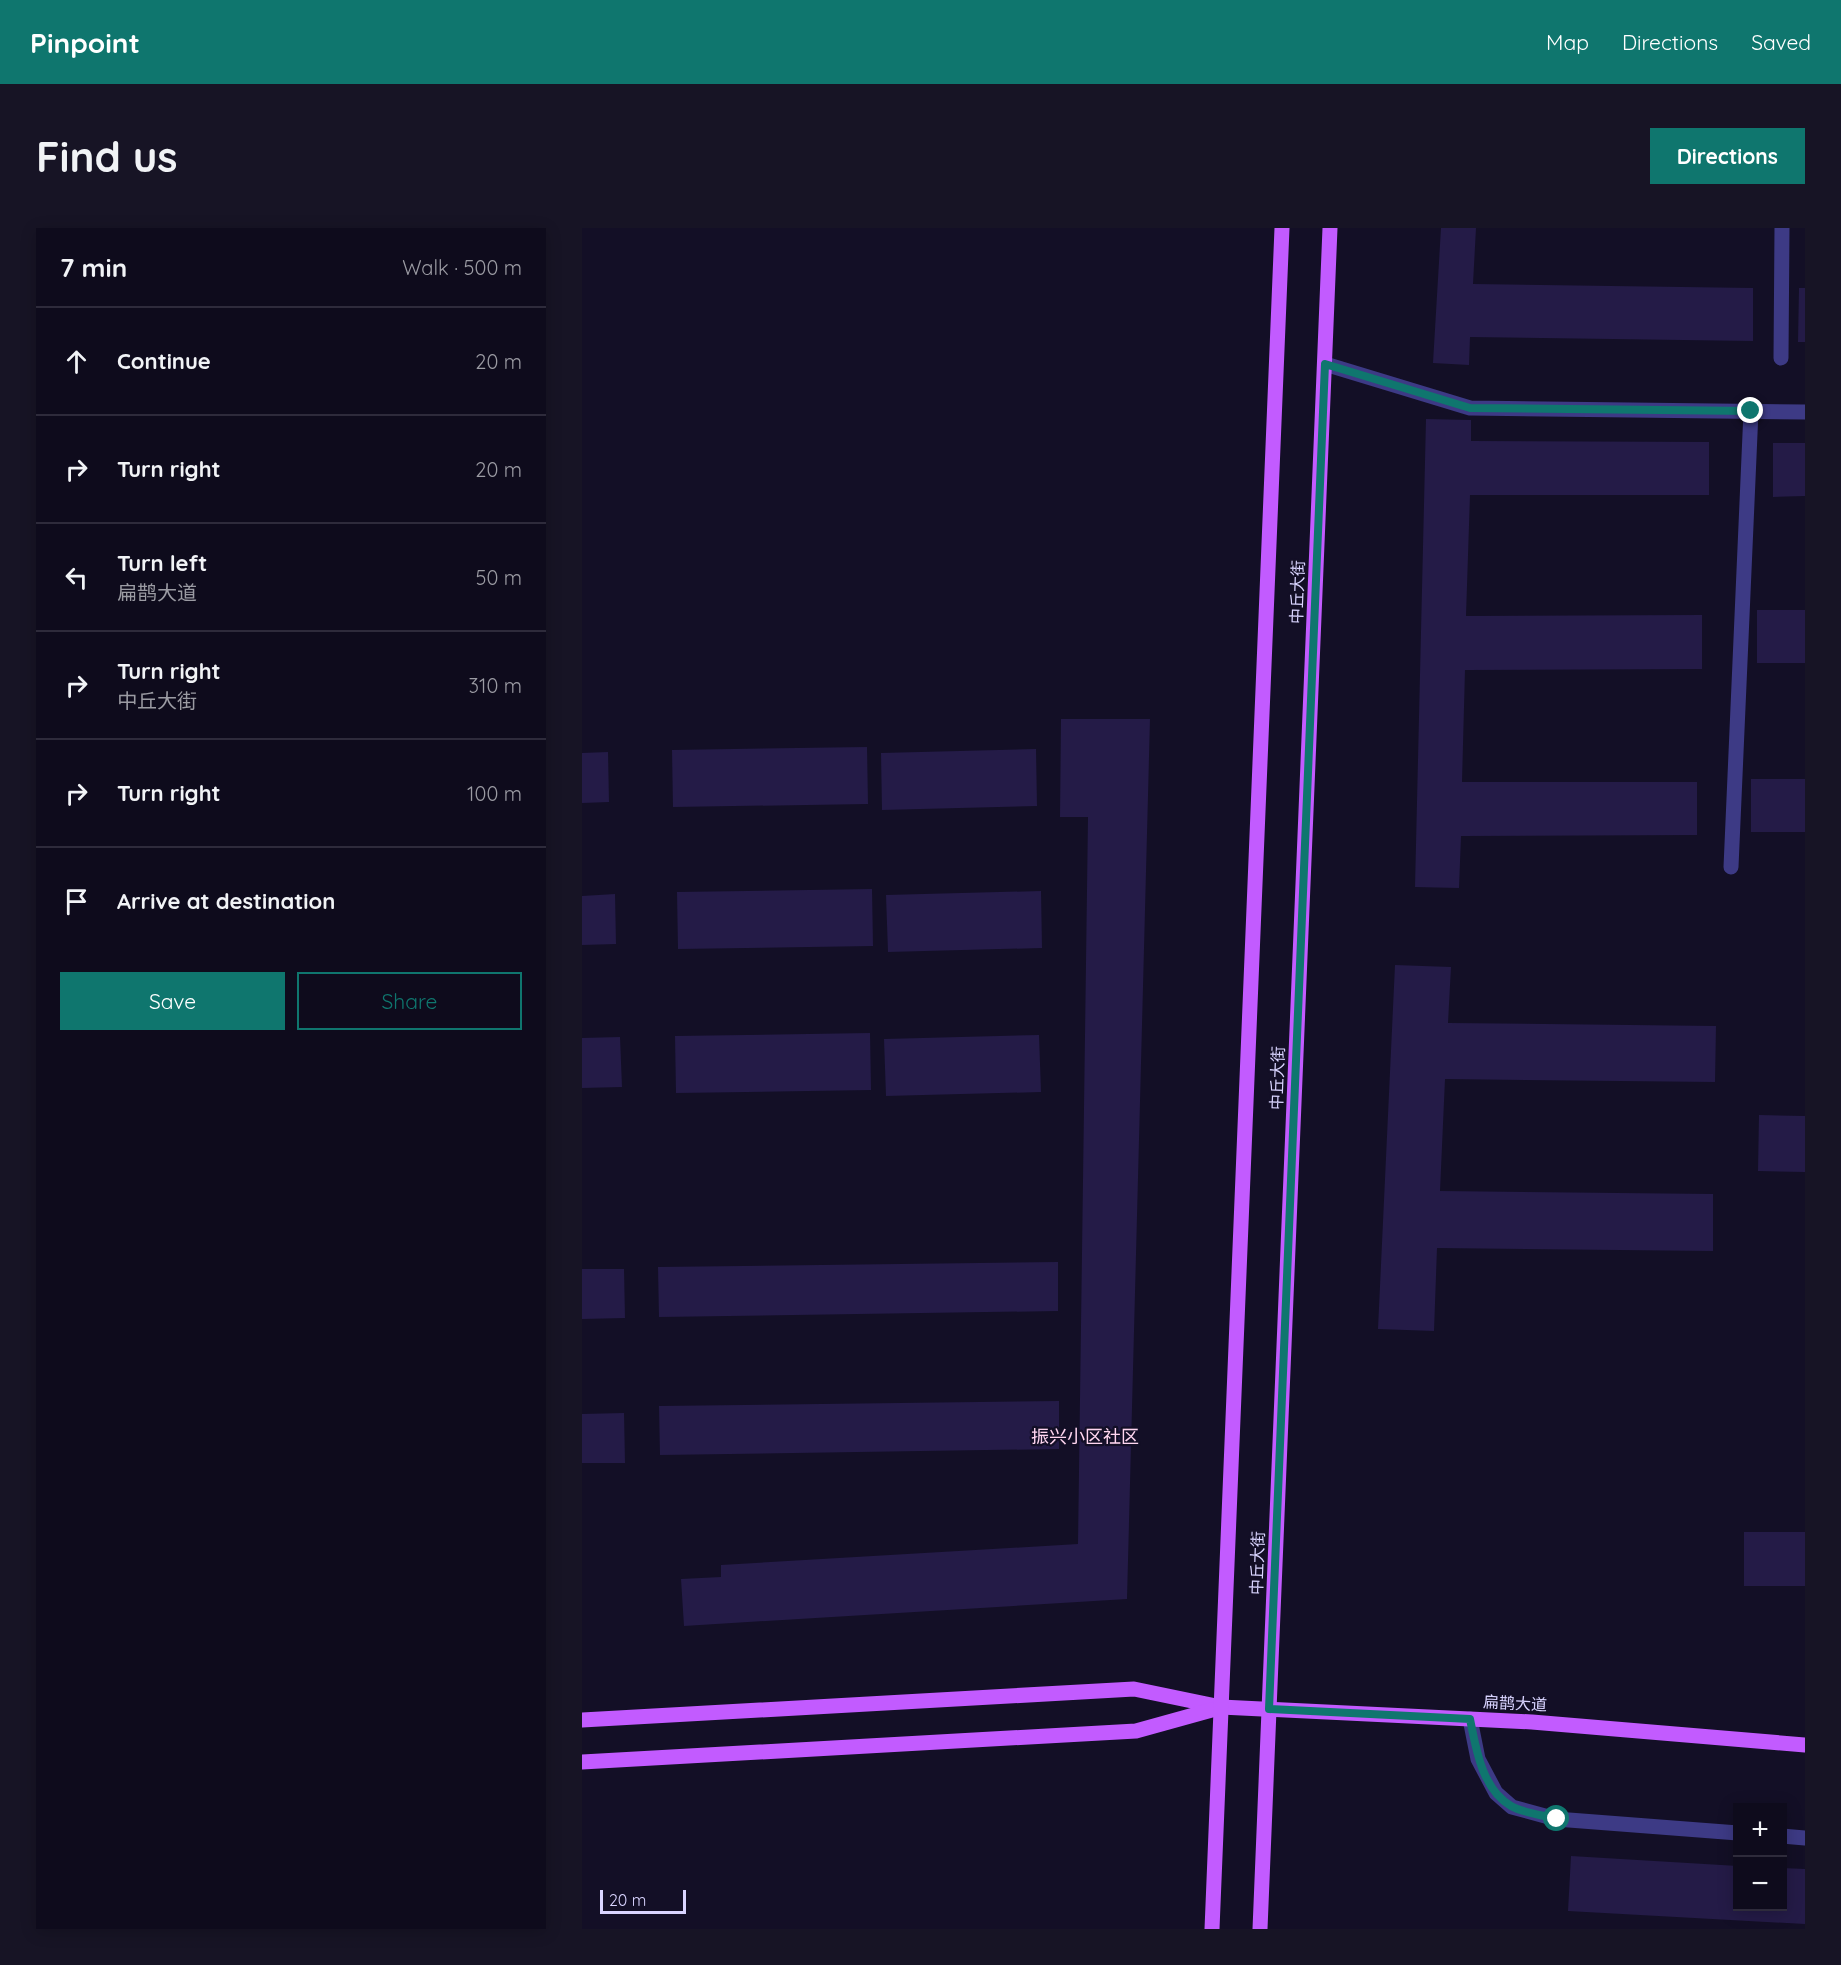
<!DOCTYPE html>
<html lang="en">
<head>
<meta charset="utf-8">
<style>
	:root { --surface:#0e0b1c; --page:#171425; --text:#f1f3f6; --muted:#9b9ba3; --line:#2e2b3b; --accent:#0f766e }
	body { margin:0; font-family:Quicksand,"Noto Sans SC",sans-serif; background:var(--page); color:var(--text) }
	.controls { position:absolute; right:18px; bottom:18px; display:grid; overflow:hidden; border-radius:0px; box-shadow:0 3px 15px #0003 }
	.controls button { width:54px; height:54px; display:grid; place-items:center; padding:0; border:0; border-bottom:2px solid var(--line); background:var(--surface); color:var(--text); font:30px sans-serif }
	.scale { position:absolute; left:18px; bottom:15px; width:86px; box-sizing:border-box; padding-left:6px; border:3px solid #d9d4ff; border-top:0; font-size:16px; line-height:21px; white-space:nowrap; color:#d9d4ff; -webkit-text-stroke:4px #130f26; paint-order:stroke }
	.stop { position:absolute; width:18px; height:18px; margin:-14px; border:4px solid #0f766e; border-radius:50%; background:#fff }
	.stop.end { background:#0f766e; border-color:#fff; box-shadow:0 2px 6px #0008 }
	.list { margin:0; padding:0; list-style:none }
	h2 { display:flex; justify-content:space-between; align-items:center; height:78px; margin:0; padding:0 24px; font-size:26px }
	h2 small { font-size:20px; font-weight:400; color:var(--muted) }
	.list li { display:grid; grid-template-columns:39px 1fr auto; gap:18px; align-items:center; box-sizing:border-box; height:108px; padding:0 24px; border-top:2px solid var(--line) }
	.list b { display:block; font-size:22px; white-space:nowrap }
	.list p { margin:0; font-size:20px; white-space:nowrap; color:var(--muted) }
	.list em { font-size:20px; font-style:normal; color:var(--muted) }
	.actions { display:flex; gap:12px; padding:18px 24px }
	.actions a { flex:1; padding:14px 0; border:2px solid var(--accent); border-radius:0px; text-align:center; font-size:21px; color:var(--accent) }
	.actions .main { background:var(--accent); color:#fff }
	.icon { flex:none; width:33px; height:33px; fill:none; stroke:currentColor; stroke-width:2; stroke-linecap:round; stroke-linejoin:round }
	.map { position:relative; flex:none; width:1223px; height:1701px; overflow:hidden; border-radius:0px }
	header { display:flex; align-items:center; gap:36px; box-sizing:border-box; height:84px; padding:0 30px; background:var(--accent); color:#fff }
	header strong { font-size:28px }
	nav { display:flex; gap:33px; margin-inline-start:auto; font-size:21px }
	.intro { display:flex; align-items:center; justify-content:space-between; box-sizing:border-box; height:144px; padding:0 36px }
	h1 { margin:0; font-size:42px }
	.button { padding:15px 27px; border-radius:0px; background:var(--accent); color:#fff; font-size:21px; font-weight:700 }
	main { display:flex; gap:36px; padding:0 36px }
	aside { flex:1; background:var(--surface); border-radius:0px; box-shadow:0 3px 15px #0003 }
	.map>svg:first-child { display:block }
	.building { fill:#241b47 }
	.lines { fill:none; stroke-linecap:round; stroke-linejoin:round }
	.minor { stroke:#3d3a85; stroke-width:15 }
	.major { stroke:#c25bff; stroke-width:15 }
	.route { stroke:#0f766e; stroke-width:8 }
	.labels { text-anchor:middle; stroke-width:4.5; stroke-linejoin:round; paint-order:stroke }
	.street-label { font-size:16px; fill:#d9d4ff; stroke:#130f26 }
	.neighbourhood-label { font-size:18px; fill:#ffd6f0; stroke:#130f26 }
</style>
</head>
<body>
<header>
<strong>Pinpoint</strong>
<nav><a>Map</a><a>Directions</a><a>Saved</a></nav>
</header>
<div class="intro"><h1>Find us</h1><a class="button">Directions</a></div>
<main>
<aside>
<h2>7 min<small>Walk · 500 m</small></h2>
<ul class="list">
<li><svg class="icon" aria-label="ahead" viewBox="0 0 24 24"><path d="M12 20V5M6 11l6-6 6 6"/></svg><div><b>Continue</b></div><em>20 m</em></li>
<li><svg class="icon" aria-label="right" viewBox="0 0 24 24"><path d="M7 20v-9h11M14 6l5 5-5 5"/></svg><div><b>Turn right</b></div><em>20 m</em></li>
<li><svg class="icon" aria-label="left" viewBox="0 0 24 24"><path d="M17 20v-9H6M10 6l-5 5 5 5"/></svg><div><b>Turn left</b><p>扁鹊大道</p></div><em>50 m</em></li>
<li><svg class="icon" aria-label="right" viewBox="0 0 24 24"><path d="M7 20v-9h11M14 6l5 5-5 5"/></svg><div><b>Turn right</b><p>中丘大街</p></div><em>310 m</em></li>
<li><svg class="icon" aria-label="right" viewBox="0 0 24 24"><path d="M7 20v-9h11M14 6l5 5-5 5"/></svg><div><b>Turn right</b></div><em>100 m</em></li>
<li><svg class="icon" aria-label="arrive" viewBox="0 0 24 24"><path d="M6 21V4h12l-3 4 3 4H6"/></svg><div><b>Arrive at destination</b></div></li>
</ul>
<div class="actions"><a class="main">Save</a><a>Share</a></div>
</aside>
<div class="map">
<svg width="1223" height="1701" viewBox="0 0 1223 1701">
	<rect width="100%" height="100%" fill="#130f26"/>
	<g class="building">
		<path d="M 859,0 L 894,0 L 891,56 L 1171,60 L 1171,113 L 888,109 L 887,137 L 851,135 Z"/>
		<path d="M 1217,60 L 1223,60 L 1223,114 L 1216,114 Z"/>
		<path d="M 844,191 L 889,192 L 889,213 L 1127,214 L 1127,267 L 888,267 L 884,388 L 1120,387 L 1120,441 L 883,442 L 880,554 L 1115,554 L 1115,607 L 879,608 L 877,660 L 833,659 Z"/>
		<path d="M 1191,215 L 1223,215 L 1223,268 L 1191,269 Z"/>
		<rect x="1175" y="382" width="48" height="53"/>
		<path d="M 479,491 L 568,491 L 545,1371 L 102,1398 L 99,1351 L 139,1349 L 139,1337 L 496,1316 L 506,589 L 478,589 Z"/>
		<path d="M 285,519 L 286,576 L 91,579 L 90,522 Z"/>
		<path d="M 454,521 L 455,578 L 300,582 L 299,525 Z"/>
		<path d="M 26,524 L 27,574 L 0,575 L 0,525 Z"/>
		<rect x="1169" y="551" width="54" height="53"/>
		<path d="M 290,661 L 291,718 L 96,721 L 95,664 Z"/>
		<path d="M 459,663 L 460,720 L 306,724 L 304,667 Z"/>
		<path d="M 33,666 L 34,716 L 0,717 L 0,668 Z"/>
		<path d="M 813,737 L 869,739 L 866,795 L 1134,798 L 1133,854 L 863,851 L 858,963 L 1131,966 L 1131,1023 L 855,1020 L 852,1103 L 796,1101 Z"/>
		<path d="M 288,805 L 289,862 L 94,865 L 93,808 Z"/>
		<path d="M 457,807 L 459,864 L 304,868 L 302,811 Z"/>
		<path d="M 38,809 L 40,859 L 0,860 L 0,810 Z"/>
		<path d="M 1177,887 L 1223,888 L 1223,944 L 1176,943 Z"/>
		<path d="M 476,1034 L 476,1083 L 77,1089 L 76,1039 Z"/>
		<path d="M 0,1041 L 42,1041 L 43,1090 L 0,1091 Z"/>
		<path d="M 477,1173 L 477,1221 L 78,1227 L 77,1178 Z"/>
		<path d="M 42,1185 L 43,1235 L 0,1235 L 0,1186 Z"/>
		<rect x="1162" y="1304" width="61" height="54"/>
		<path d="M 989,1628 L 1156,1638 L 1156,1678 L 1200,1678 L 1200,1640 L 1223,1641 L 1223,1696 L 986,1683 Z"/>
	</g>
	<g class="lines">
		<g class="minor">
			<path d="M 1199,130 L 1200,0"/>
			<path d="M 743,136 L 888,180 L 1223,184"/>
			<path d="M 1149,639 L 1169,183"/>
			<path d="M 888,1491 L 896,1531 L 914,1565 L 930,1579 L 974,1591 L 1156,1605"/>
			<path d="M 1200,1608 L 1223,1610"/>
		</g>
		<g class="major">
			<path d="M 0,1492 L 552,1461 L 639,1479 L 950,1494 L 1223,1517"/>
			<path d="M 0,1534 L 554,1503 L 637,1480"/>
			<path d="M 630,1701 L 700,0"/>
			<path d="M 678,1701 L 748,0"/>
		</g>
	</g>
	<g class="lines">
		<path class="route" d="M 975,1591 C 961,1587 941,1585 929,1578 C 900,1561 894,1521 888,1491 L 687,1481 L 743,136 L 888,180 L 1169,183"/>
	</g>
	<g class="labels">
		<g class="street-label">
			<text transform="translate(715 364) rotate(-88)" y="6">中丘大街</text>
			<text transform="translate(695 850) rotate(-88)" y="6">中丘大街</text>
			<text transform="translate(675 1335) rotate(-88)" y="6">中丘大街</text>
			<text transform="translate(933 1475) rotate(3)" y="6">扁鹊大道</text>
		</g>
		<g class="neighbourhood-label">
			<text x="503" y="1215">振兴小区社区</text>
		</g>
	</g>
</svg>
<div class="controls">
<button>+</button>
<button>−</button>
</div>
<div class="scale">20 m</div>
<div class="stop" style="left:975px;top:1591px"></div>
<div class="stop end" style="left:1169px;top:183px"></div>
</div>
</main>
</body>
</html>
